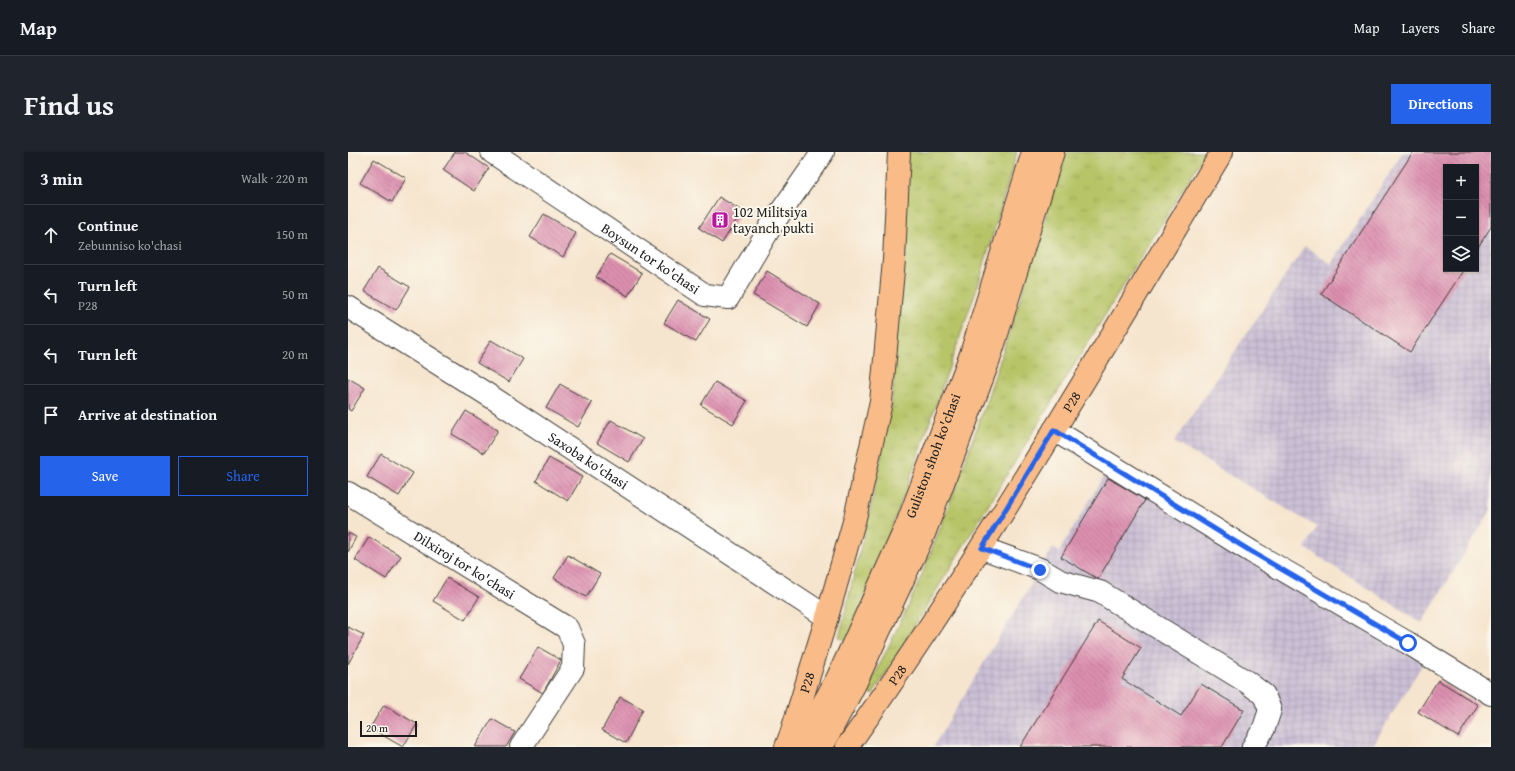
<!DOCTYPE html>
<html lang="en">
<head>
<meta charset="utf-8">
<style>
	:root { --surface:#171b24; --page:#20242c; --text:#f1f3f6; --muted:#9ea1a6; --line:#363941; --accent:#2563eb }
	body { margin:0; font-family:"Gentium Book Plus",serif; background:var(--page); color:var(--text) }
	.controls { position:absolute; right:12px; top:12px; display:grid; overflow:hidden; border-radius:0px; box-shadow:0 1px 3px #0004 }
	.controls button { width:36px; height:36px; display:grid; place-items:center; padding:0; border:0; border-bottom:1px solid var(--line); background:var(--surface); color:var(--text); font:20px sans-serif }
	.scale { position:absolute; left:12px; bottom:10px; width:57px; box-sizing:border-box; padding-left:4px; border:2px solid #1c1c1c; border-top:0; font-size:11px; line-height:14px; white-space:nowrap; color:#1c1c1c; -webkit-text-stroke:3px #fbf7ec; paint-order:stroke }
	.stop { position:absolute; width:12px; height:12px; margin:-9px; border:3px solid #2563eb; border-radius:50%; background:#fff }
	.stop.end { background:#2563eb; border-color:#fff; box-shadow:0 1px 4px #0008 }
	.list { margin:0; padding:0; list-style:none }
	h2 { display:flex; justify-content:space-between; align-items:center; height:52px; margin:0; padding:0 16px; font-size:17px }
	h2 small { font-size:13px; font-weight:400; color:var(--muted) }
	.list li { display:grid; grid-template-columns:26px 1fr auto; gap:12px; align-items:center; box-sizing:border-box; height:60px; padding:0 16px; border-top:1px solid var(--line) }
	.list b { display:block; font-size:15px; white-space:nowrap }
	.list p { margin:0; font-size:13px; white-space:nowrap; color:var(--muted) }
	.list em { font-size:13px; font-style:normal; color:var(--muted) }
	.actions { display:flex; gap:8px; padding:12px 16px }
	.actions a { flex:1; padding:9px 0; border:1px solid var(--accent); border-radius:0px; text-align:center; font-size:14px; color:var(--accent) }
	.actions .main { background:var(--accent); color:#fff }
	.icon { flex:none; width:22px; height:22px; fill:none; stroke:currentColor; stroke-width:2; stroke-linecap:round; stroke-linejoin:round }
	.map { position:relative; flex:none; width:1143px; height:595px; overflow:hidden; border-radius:0px }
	header { display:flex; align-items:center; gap:24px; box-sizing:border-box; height:56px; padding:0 20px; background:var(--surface); border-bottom:1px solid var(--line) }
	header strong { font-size:19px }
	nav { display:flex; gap:22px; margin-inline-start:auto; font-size:14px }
	.intro { display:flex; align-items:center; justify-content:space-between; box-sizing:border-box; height:96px; padding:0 24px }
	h1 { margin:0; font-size:28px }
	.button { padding:10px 18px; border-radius:0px; background:var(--accent); color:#fff; font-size:14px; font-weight:700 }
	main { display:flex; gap:24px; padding:0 24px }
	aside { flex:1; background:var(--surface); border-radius:0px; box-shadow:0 1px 3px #0004 }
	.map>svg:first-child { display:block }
	.industrial { fill:url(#industrial-grid); fill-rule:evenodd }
	.grass { fill:url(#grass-tufts); stroke:#6a7042 }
	.building { fill:url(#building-back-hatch) }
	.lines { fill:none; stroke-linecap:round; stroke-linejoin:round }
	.minor-casing { stroke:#3d3a37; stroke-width:24 }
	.major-casing { stroke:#3d3a37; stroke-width:24 }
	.minor { stroke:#fff; stroke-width:22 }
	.major { stroke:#f9bc89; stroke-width:22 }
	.route { stroke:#2563eb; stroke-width:5 }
	.labels { text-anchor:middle; stroke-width:4; stroke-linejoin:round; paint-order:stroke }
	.poi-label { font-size:14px; fill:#1c1c1c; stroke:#fbf7ec; text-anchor:start }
	.street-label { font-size:14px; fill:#1c1c1c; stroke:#fbf7ec }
</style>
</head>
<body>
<header>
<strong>Map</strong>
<nav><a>Map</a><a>Layers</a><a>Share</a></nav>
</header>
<div class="intro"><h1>Find us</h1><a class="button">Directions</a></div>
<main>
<aside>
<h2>3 min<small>Walk · 220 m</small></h2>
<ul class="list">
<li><svg class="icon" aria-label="ahead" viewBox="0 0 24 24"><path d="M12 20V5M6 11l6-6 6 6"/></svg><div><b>Continue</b><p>Zebunniso ko'chasi</p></div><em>150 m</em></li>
<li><svg class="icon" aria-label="left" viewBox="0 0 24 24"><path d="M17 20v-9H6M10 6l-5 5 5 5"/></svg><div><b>Turn left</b><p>Р28</p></div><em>50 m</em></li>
<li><svg class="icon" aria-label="left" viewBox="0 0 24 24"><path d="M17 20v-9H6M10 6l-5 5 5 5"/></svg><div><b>Turn left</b></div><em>20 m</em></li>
<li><svg class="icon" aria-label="arrive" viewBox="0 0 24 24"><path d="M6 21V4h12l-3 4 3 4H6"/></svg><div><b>Arrive at destination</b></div></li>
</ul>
<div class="actions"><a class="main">Save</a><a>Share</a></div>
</aside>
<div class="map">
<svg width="1143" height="595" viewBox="0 0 1143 595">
	<defs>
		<pattern id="industrial-grid" width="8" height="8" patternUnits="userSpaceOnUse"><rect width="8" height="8" fill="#cbbfd5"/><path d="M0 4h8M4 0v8" fill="none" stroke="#aea4b6"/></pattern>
		<pattern id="grass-tufts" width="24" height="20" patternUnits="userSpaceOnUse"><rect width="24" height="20" fill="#b7c567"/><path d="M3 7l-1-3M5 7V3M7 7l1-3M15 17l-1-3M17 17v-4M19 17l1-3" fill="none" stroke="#9da959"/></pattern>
		<pattern id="building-back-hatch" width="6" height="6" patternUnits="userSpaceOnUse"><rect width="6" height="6" fill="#dd90b0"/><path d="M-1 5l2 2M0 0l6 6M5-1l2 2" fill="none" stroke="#b2758e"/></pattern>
	</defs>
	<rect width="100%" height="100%" fill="#fbf7ec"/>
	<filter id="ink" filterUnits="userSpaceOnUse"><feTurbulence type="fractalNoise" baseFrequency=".025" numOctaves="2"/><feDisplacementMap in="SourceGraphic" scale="8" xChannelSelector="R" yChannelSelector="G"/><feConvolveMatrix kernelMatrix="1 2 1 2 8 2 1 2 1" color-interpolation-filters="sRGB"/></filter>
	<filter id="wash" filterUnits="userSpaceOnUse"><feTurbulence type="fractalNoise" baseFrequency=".012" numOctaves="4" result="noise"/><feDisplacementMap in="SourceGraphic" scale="16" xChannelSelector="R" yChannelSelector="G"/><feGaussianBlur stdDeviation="0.9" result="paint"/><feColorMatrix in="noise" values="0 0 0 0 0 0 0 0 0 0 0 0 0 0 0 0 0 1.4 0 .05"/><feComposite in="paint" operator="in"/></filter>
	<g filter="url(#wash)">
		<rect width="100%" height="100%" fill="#f6e5ce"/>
		<g class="industrial">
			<path d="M 1055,0 L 1143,0 L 1143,358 L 1074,471 L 957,396 L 969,375 L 826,290 L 957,94 L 983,112 ZM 1098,15 L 1128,15 L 1128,117 L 1098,117 Z"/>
			<path d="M 759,319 L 1076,510 L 1024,595 L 585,595 L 705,396 L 711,400 Z"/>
		</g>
		<g class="grass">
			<path d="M 560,0 L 669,0 L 631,130 L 559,335 L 500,489 L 491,485 L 524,349 L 544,249 Z"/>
			<path d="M 717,0 L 858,0 L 715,231 L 525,542 L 518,541 C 537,501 558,461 575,420 C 630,283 675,142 717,0 Z"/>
		</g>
		<g id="blocks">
			<g class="building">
				<path d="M 107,0 L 117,0 L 141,16 L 126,39 L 95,18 Z"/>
				<path d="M 1065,0 L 1143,0 L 1143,75 L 1128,98 L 1128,15 L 1098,15 L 1098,117 L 1116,117 L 1062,200 L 973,142 Z"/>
				<path d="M 26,7 L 58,26 L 44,50 L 12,31 Z"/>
				<path d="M 371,45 L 394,59 L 374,91 L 351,76 Z"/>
				<path d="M 196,62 L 228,81 L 215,105 L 182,85 Z"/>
				<path d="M 262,102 L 294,121 L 280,144 L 248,125 Z"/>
				<path d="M 30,116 L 62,135 L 48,158 L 16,139 Z"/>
				<path d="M 419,119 L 472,152 L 459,175 L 405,143 Z"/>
				<path d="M 330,148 L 362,167 L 348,190 L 316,171 Z"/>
				<path d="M 143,188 L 175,207 L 161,230 L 129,211 Z"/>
				<path d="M 0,226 L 17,236 L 3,259 L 0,257 Z"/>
				<path d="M 367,230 L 399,249 L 385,272 L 353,253 Z"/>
				<path d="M 212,232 L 244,251 L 230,275 L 198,256 Z"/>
				<path d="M 118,259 L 150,278 L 136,301 L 104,282 Z"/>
				<path d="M 263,268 L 295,287 L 281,310 L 249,291 Z"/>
				<path d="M 33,302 L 65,321 L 51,344 L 19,325 Z"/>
				<path d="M 201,306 L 234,325 L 220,349 L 188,329 Z"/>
				<path d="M 760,326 L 797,348 L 750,427 L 713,405 Z"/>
				<path d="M 0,381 L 8,385 L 0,400 Z"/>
				<path d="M 21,385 L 53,404 L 38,427 L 7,408 Z"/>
				<path d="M 220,403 L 252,422 L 238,445 L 206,426 Z"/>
				<path d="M 99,426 L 131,445 L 117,468 L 85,449 Z"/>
				<path d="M 750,469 L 793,496 L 774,527 L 833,564 L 853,532 L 896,558 L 874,595 L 672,595 Z"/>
				<path d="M 0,475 L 16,483 L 0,512 Z"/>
				<path d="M 190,495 L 213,508 L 195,541 L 171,527 Z"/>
				<path d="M 1090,528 L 1130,553 L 1110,585 L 1070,560 Z"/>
				<path d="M 272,545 L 295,557 L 278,591 L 254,578 Z"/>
				<path d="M 36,553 L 69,572 L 55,595 L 22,576 Z"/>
				<path d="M 144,567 L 167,580 L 158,595 L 127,595 Z"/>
			</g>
		</g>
	</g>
	<g filter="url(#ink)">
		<use href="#blocks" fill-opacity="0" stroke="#3d3a37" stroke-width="1"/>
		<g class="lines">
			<g class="minor-casing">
				<g id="minor">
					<path id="s1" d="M 144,0 L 357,143 L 380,146 L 423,74 L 475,0"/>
					<path id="s2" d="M 0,155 L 145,246 L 479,465"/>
					<path d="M 706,278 L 904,400 L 1060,491 L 1143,542"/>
					<path id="s3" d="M 0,341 L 219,476 L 226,492 L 225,516 L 173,595"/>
					<path d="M 634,396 L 692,417 L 712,429 L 752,440 L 899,530 L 916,543 L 922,558 L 916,576 L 905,595"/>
				</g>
			</g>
			<g class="major-casing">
				<g id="major">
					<path id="s4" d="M 438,595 L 443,582 L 479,465 L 507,366 L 533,250 L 546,108 L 551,0"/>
					<path id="s5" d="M 451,595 L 490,525 L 558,375 L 623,202 L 685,0"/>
					<path d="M 474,595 L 507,532 L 576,382 L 641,208 L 705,0"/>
					<path id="s6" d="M 499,595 C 635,404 753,200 874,0"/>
				</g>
			</g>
			<use href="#minor" class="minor"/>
			<use href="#major" class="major"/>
		</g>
	</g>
	<g class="lines" filter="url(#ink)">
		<path class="route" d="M 692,418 L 634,396 L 706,278 L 904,400 L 1060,491"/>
	</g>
	<defs>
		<g id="building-square" transform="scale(0.9)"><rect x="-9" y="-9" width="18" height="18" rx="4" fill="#b5179e" stroke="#fbf7ec"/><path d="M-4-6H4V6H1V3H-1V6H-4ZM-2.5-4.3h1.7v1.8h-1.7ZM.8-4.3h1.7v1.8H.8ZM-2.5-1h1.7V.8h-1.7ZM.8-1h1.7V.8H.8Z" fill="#fff"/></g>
	</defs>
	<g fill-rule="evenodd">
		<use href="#building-square" x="372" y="68"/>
	</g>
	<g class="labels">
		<g class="poi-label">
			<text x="385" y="65">102 Militsiya<tspan x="385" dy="16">tayanch pukti</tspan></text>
		</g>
		<g class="street-label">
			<text dy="5" stroke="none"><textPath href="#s1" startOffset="191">Boysun tor ko'chasi</textPath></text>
			<text dy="5" stroke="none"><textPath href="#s6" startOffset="412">Р28</textPath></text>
			<text dy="5" stroke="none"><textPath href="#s5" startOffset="321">Guliston shoh ko'chasi</textPath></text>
			<text dy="5" stroke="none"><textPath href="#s2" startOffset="285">Saxoba ko'chasi</textPath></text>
			<text dy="5" stroke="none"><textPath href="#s3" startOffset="137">Dilxiroj tor ko'chasi</textPath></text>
			<text dy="5" stroke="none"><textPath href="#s6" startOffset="88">Р28</textPath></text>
			<text dy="5" stroke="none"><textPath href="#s4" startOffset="68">P28</textPath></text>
		</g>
	</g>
</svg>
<div class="controls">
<button>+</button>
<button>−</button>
<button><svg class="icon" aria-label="layers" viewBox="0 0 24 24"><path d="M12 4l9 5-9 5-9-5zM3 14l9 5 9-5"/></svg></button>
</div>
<div class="scale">20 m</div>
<div class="stop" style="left:1060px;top:491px"></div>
<div class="stop end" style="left:692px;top:418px"></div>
</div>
</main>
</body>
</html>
